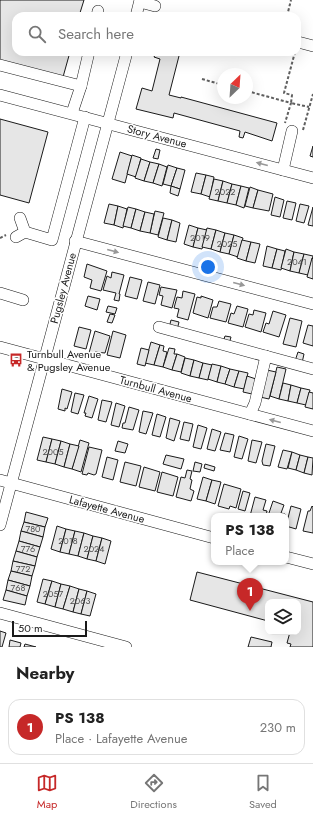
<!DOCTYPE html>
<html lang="en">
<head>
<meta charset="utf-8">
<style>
	:root { --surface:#fff; --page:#f2f2f2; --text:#222; --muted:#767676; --line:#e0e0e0; --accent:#c62828 }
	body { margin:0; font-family:Jost,sans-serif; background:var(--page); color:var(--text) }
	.controls { position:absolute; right:12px; bottom:12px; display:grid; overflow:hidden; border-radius:8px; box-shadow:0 4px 16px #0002 }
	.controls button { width:36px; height:36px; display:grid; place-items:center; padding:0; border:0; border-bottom:1px solid var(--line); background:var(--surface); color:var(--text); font:20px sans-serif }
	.compass { position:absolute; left:217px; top:68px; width:36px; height:36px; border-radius:50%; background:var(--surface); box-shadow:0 4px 16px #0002; rotate:25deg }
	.scale { position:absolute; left:12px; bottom:10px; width:75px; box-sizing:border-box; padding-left:4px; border:2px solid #1a1a1a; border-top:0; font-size:11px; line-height:14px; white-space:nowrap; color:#1a1a1a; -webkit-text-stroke:3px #fff; paint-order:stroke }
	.you { position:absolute; left:208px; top:267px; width:14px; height:14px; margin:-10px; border:3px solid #fff; border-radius:50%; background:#1a73e8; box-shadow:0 0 0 6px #1a73e833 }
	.badge { display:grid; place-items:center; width:26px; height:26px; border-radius:50%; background:var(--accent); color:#fff; font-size:13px; font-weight:700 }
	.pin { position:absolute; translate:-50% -33px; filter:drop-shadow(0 1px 2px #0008) }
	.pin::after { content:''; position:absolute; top:21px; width:14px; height:12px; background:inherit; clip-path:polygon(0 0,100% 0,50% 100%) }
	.popup { position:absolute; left:211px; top:513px; width:78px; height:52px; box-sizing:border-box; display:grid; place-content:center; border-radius:8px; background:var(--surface); filter:drop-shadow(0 1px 3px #0005); font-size:13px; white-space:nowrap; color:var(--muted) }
	.popup b { font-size:15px; color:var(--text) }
	.popup::after { content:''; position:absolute; left:50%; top:100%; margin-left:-8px; border:8px solid transparent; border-top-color:var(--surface) }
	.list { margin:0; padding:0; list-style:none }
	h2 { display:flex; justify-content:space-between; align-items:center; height:52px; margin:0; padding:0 16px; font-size:17px }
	h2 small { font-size:13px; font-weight:400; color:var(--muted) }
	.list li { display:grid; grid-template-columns:26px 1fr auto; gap:12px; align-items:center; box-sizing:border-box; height:56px; margin:0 8px 8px; padding:0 8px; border:1px solid var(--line); border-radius:12px }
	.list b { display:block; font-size:15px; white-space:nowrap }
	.list p { margin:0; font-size:13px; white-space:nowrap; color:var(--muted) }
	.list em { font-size:13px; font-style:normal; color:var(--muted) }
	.icon { flex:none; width:22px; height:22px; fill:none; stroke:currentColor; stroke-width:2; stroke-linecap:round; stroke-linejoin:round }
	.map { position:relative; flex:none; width:313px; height:647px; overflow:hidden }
	.search { position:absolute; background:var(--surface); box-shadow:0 4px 16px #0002; left:12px; right:12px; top:12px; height:44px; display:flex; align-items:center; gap:10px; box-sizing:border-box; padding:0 14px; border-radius:12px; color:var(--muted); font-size:15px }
	.sheet { height:116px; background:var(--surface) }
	nav { display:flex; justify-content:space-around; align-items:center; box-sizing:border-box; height:56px; border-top:1px solid var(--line); background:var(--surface); font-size:11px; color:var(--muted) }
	nav a { display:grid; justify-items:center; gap:2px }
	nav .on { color:var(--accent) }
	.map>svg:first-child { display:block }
	.building { fill:#e6e6e6; stroke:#1a1a1a }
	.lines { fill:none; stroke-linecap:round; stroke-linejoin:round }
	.minor-casing { stroke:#1a1a1a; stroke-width:12 }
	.path { stroke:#5f5f5f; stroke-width:2; stroke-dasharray:3 2; stroke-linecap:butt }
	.minor { stroke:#fff; stroke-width:11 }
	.oneway { fill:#989898 }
	.labels { text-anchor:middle; stroke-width:3; stroke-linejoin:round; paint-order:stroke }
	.number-label { font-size:9px; fill:#4d4d4d }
	.street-label { font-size:11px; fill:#1a1a1a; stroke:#fff }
	.poi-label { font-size:11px; fill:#1a1a1a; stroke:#fff; text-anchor:start }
</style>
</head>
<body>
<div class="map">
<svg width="313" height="647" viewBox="0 0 313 647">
	<rect width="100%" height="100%" fill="#fff"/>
	<g class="building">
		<path d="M 0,0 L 84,0 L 79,16 L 16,16 L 16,52 L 70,52 L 63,77 L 0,60 Z"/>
		<path d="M 162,52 L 180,52 L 169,95 L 181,98 L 181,97 L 277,123 L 272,141 L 245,132 L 243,138 L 239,137 L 240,131 L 174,113 L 173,118 L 136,109 L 142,88 L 152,91 L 160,59 L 154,57 L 156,53 L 162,54 Z"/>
		<path d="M 0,119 L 48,132 L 29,203 L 0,195 Z"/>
		<path d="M 313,146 L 313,157 L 310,156 Z"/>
		<path d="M 156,149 L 160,150 L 158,159 L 153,158 Z"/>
		<path d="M 120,152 L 132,156 L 125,183 L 112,179 Z"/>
		<path d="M 132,155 L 141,158 L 136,177 L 127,174 Z"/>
		<path d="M 141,159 L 150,162 L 144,181 L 135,178 Z"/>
		<path d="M 150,162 L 159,164 L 153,183 L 144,181 Z"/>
		<path d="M 159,164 L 167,167 L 162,186 L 153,183 Z"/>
		<path d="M 168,165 L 177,168 L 171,186 L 163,184 Z"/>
		<path d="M 177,168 L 185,170 L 180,189 L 171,186 Z"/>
		<path d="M 196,173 L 206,175 L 201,194 L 191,192 Z"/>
		<path d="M 206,175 L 214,177 L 210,197 L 201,194 Z"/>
		<path d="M 214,179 L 223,181 L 218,201 L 209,199 Z"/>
		<path d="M 223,181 L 232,184 L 227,203 L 218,201 Z"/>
		<path d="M 232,184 L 241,186 L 236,205 L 227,203 Z"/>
		<path d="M 171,186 L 180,189 L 178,196 L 170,193 Z"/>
		<path d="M 241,186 L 249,188 L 244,208 L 236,205 Z"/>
		<path d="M 250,187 L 258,190 L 253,208 L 245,206 Z"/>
		<path d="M 258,190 L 273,194 L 269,211 L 253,208 Z"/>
		<path d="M 275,197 L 284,200 L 280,217 L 271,215 Z"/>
		<path d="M 287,201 L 296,203 L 292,220 L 283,218 Z"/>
		<path d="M 109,204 L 118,206 L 114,225 L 104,223 Z"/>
		<path d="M 300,204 L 309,206 L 304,223 L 296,221 Z"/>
		<path d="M 118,206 L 127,209 L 123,228 L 114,225 Z"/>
		<path d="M 128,207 L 136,209 L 131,228 L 123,226 Z"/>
		<path d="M 313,207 L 313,226 L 308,225 Z"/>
		<path d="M 136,209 L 145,212 L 140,231 L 131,228 Z"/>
		<path d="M 155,211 L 164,213 L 158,235 L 150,233 Z"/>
		<path d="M 145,212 L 154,214 L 150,233 L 140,231 Z"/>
		<path d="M 163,218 L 172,220 L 167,240 L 158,237 Z"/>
		<path d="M 172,220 L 180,223 L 176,242 L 167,240 Z"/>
		<path d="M 189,225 L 198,228 L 193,247 L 184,244 Z"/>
		<path d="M 198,228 L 207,230 L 202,249 L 193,247 Z"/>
		<path d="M 207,228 L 216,230 L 211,249 L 202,247 Z"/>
		<path d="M 216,230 L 225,233 L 220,252 L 211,249 Z"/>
		<path d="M 225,233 L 234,235 L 229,254 L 220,252 Z"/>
		<path d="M 234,235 L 243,238 L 238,257 L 229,254 Z"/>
		<path d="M 242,240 L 251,242 L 246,261 L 237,258 Z"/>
		<path d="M 251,242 L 260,244 L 255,263 L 246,261 Z"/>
		<path d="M 267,246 L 277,249 L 272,268 L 263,266 Z"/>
		<path d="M 277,249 L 285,251 L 281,270 L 272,268 Z"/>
		<path d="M 286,249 L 294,252 L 290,271 L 281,268 Z"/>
		<path d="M 294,252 L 304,254 L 299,273 L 290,271 Z"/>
		<path d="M 304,254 L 313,256 L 308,275 L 299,273 Z"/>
		<path d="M 312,258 L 313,259 L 313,279 L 307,277 Z"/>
		<path d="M 87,264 L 107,271 L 101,291 L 90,288 L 92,280 L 84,277 Z"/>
		<path d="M 112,272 L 124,275 L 119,294 L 120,294 L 119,301 L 114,300 L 116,293 L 103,290 L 107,276 L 111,278 Z"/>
		<path d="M 130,277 L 142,280 L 137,299 L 125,296 Z"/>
		<path d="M 148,282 L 160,285 L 155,304 L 143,301 Z"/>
		<path d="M 161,287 L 177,290 L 172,308 L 161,305 L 163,296 L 159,295 Z"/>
		<path d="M 183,291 L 195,294 L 188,320 L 177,317 L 179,309 L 174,308 L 177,297 L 182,298 Z"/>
		<path d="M 88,296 L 100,299 L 97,310 L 85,306 Z"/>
		<path d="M 201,296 L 213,300 L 208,318 L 193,313 L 197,297 L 201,298 Z"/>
		<path d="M 219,301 L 231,304 L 226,322 L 210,318 L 213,307 L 217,307 Z"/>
		<path d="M 108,306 L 117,308 L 115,314 L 106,312 Z"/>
		<path d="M 237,306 L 248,309 L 243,327 L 228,323 L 231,313 L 234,314 Z"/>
		<path d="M 254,310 L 266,313 L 261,332 L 245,327 L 249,314 L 253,315 Z"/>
		<path d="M 273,311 L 286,315 L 279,337 L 263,332 L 266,323 L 269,324 Z"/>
		<path d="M 110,314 L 115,315 L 112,323 L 107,322 Z"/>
		<path d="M 290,318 L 302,321 L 296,347 L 283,344 Z"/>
		<path d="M 171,320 L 179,322 L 177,330 L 169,328 Z"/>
		<path d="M 308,325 L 313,326 L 313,346 L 303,343 Z"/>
		<path d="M 79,327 L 91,330 L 86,349 L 74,346 Z"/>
		<path d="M 95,331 L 110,336 L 105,353 L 95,352 L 94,354 L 89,353 Z"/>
		<path d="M 113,331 L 126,335 L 120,358 L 107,355 Z"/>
		<path d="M 225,336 L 231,337 L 229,344 L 223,342 Z"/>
		<path d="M 151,342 L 160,345 L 154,365 L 145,363 Z"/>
		<path d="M 160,345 L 164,346 L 163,351 L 167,352 L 163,367 L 154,365 Z"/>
		<path d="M 141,348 L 149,350 L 145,366 L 137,364 Z"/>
		<path d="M 169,348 L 175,349 L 174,354 L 177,354 L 172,370 L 163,367 Z"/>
		<path d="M 298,352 L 304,354 L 302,363 L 295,361 Z"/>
		<path d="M 177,354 L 185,357 L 181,372 L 172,370 Z"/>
		<path d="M 185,358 L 194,360 L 190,376 L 181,373 Z"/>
		<path d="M 194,360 L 203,363 L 199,378 L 190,376 Z"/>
		<path d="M 203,363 L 212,365 L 208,380 L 199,378 Z"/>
		<path d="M 212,364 L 221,366 L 217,382 L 208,379 Z"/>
		<path d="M 221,366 L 230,369 L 225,384 L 217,382 Z"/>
		<path d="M 277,367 L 286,369 L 279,399 L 270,396 Z"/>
		<path d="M 230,369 L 239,371 L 234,387 L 225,384 Z"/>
		<path d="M 267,370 L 276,372 L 269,399 L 260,397 Z"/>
		<path d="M 239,371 L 248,373 L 244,389 L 234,387 Z"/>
		<path d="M 247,376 L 256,379 L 252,394 L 243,392 Z"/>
		<path d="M 283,383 L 291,385 L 288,401 L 279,399 Z"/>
		<path d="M 291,385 L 301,388 L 297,403 L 288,401 Z"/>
		<path d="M 301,388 L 310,390 L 306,405 L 297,403 Z"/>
		<path d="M 62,389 L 72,392 L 67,409 L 65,408 L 65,411 L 58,409 Z"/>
		<path d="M 309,392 L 313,393 L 313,409 L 305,407 Z"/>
		<path d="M 75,393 L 84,395 L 78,414 L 71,412 Z"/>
		<path d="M 89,396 L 98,399 L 92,418 L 85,416 L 86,413 L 84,413 Z"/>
		<path d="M 102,400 L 112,402 L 106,422 L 98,420 Z"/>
		<path d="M 116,403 L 125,406 L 119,427 L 111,425 Z"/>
		<path d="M 129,407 L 139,410 L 133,430 L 122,428 L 123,423 L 125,423 Z"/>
		<path d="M 143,411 L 153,413 L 146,434 L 139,432 Z"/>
		<path d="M 157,414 L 166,417 L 160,437 L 152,435 Z"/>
		<path d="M 170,418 L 180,421 L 174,441 L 166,438 Z"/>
		<path d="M 184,422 L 193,424 L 189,441 L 180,439 Z"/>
		<path d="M 198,425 L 207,428 L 201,449 L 193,447 Z"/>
		<path d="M 212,429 L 221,432 L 215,451 L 207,449 Z"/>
		<path d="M 225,433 L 234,435 L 230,452 L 220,450 Z"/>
		<path d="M 239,436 L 248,439 L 242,459 L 234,457 Z"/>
		<path d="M 43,437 L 52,439 L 46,462 L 37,460 Z"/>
		<path d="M 52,439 L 61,441 L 55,464 L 46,462 Z"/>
		<path d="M 80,440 L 89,443 L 81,472 L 72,469 Z"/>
		<path d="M 252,440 L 262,442 L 256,463 L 248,461 Z"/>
		<path d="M 61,441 L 70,444 L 64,467 L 55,464 Z"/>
		<path d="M 118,441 L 128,444 L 125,453 L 115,451 Z"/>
		<path d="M 70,444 L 79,446 L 72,469 L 64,467 Z"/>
		<path d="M 266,444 L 275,446 L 270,466 L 263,465 L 262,461 Z"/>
		<path d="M 89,447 L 102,450 L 96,474 L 94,475 L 88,473 L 87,475 L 82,474 Z"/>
		<path d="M 283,450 L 292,452 L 287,469 L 278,467 Z"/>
		<path d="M 292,452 L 300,455 L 296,470 L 288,468 Z"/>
		<path d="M 166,455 L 184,459 L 181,469 L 163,464 Z"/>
		<path d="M 300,455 L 308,457 L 304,473 L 296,470 Z"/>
		<path d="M 107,457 L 118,460 L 113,480 L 102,477 Z"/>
		<path d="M 308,457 L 313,458 L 312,475 L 304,473 Z"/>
		<path d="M 125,462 L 141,466 L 136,486 L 120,482 Z"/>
		<path d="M 195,462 L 202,464 L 200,472 L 193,471 Z"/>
		<path d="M 205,464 L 215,467 L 214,471 L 204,468 Z"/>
		<path d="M 144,467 L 160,472 L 155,491 L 139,487 Z"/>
		<path d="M 187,470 L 192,471 L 190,479 L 192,480 L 190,489 L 194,491 L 191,501 L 176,497 L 181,477 L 185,478 Z"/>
		<path d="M 162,472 L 178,477 L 173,496 L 157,492 Z"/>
		<path d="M 203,477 L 212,480 L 206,501 L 197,499 Z"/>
		<path d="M 212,480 L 221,482 L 215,504 L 206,501 Z"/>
		<path d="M 224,484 L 241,489 L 236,508 L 230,506 L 229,509 L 218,506 Z"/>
		<path d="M 243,491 L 250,493 L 245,511 L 238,509 Z"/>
		<path d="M 255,497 L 266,500 L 263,510 L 267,511 L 266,516 L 250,516 Z"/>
		<path d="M 273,501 L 284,505 L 281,513 L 285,514 L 285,516 L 268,516 Z"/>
		<path d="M 291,506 L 301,509 L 296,529 L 286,526 Z"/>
		<path d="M 312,506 L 313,507 L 313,533 L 303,531 L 308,511 L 310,511 Z"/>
		<path d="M 26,512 L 48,518 L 45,527 L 24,522 Z"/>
		<path d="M 24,522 L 45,527 L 43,537 L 21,531 Z"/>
		<path d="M 57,526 L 66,529 L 60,552 L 51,549 Z"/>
		<path d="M 66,529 L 75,531 L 69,554 L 60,552 Z"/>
		<path d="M 21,531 L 43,537 L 40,547 L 19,541 Z"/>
		<path d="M 75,531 L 84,533 L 78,556 L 69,554 Z"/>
		<path d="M 84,533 L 93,536 L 87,559 L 78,556 Z"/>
		<path d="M 93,536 L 102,538 L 96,561 L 87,559 Z"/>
		<path d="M 102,538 L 111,541 L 105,564 L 96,561 Z"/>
		<path d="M 19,541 L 40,547 L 37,557 L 16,551 Z"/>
		<path d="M 16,551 L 37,557 L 35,566 L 13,561 Z"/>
		<path d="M 13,561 L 35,566 L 32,576 L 11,571 Z"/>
		<path d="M 11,571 L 32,576 L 30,586 L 8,580 Z"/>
		<path d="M 197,572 L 313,602 L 313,647 L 290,647 L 291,644 L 287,643 L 290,632 L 298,632 L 298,602 L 268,602 L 268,621 L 190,600 Z"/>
		<path d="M 43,579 L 52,581 L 45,604 L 37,602 Z"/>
		<path d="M 8,580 L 30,586 L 27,596 L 6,590 Z"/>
		<path d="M 52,581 L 61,584 L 55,607 L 45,604 Z"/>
		<path d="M 61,584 L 70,586 L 63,609 L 55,607 Z"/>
		<path d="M 70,586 L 79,589 L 73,612 L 63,609 Z"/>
		<path d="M 79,589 L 87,591 L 81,614 L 73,612 Z"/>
		<path d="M 6,590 L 27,596 L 25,605 L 3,600 Z"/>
		<path d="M 87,591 L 96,594 L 90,616 L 81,614 Z"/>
		<path d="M 0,631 L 6,633 L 2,647 L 0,647 Z"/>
		<path d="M 251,637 L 272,642 L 271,647 L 248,647 Z"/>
		<path d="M 10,640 L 21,643 L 20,647 L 9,647 Z"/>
		<path d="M 25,644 L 36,647 L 24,647 Z"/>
	</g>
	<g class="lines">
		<g class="minor-casing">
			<g id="minor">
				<path d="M 140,2 L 155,6"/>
				<path d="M 97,16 L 98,11"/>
				<path d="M 136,16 L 140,0"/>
				<path d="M 298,42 L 313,46"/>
				<path d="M 0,65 L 81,86"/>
				<path d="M 0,95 L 313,178"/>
				<path d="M 72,113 L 81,86 L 89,52"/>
				<path d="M 283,170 L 292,131"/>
				<path d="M 20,218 L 25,232"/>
				<path d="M 16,237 L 25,232 L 52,240 L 85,117"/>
				<path d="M 75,241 L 313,304"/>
				<path d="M 0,293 L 23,300"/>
				<path d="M 159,327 L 313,369"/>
				<path d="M 0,347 L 313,431"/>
				<path d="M 250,414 L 255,403 L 266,356"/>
				<path d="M 0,480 L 214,538"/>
				<path d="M 0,525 L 127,52"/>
				<path d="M 286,557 L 313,564"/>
				<path d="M 0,613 L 126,647"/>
			</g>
		</g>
		<g class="path">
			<path d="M 287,16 L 291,0"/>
			<path d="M 295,52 L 284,93 L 292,95 L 291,103 L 309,107"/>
			<path d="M 202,79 L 223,85"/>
			<path d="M 247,91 L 291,103 L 285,123"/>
			<path d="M 303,130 L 313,94"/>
			<path d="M 0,238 L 6,235"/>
		</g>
		<use href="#minor" class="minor"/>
	</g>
	<defs><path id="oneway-solid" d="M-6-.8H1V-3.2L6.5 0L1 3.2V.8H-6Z"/></defs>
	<g class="oneway">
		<use href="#oneway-solid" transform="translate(262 164) rotate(-165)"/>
		<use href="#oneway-solid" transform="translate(113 251) rotate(15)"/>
		<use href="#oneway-solid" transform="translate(239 284) rotate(15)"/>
		<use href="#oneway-solid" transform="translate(275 421) rotate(-165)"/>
	</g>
	<defs>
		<g id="bus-bare" transform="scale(1.08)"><path d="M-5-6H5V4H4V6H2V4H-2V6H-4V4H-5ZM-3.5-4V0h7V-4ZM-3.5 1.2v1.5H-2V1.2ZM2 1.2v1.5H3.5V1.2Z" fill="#c62828" stroke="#fff" stroke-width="2.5" paint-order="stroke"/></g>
	</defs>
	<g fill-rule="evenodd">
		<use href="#bus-bare" x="16" y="360"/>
	</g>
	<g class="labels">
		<g class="number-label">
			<text x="225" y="195">2022</text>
			<text x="200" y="241">2019</text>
			<text x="227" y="247">2025</text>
			<text x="297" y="265">2041</text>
			<text x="53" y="455">2005</text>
			<text x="33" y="532">780</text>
			<text x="68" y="544">2018</text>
			<text x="28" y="552">776</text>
			<text x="94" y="552">2024</text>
			<text x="23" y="572">772</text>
			<text x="18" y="591">768</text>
			<text x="53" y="597">2057</text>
			<text x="80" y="604">2063</text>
		</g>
		<g class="street-label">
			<text transform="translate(157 136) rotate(15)" y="4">Story Avenue</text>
			<text transform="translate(63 288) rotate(-75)" y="4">Pugsley Avenue</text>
			<text transform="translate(156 389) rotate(15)" y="4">Turnbull Avenue</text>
			<text transform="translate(107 509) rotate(15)" y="4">Lafayette Avenue</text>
		</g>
		<g class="poi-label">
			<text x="27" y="358">Turnbull Avenue<tspan x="27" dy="13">&amp; Pugsley Avenue</tspan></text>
		</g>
	</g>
</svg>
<div class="controls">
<button><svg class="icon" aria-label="layers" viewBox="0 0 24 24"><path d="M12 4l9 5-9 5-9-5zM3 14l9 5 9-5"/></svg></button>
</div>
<svg class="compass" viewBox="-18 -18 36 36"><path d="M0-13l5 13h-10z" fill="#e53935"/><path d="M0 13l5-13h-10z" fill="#767676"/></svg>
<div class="scale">50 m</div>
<div class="you"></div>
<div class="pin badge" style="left:250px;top:611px">1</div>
<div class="popup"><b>PS 138</b>Place</div>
<div class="search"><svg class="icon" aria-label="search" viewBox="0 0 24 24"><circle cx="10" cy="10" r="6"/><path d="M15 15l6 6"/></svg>Search here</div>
</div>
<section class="sheet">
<h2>Nearby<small></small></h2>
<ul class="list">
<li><span class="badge">1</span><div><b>PS 138</b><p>Place · Lafayette Avenue</p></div><em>230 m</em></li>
</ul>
</section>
<nav>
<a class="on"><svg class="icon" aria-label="map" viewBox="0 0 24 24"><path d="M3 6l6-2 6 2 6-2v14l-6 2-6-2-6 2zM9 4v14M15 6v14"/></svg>Map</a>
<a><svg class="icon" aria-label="directions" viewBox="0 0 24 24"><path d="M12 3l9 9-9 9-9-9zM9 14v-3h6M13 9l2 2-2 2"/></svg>Directions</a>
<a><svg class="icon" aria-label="saved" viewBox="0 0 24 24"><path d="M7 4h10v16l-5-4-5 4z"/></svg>Saved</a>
</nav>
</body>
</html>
